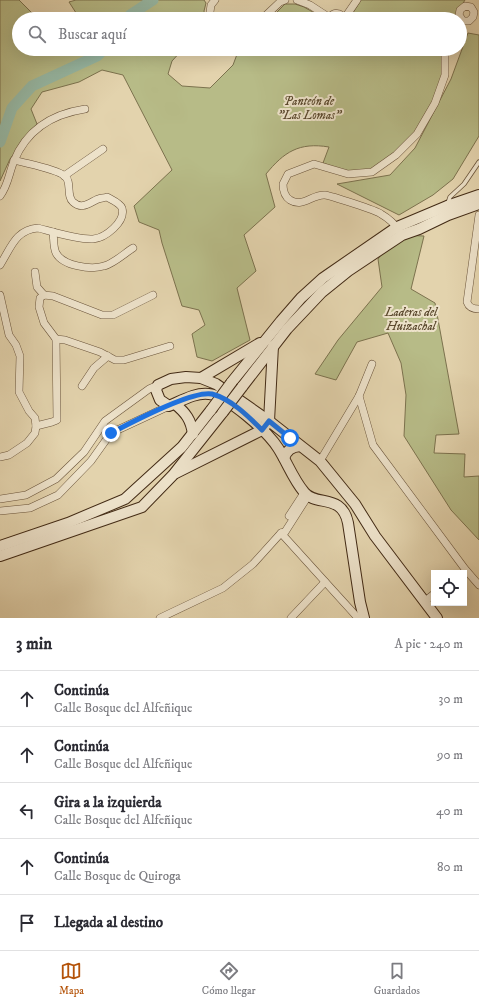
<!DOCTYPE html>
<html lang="es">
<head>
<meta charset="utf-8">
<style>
	:root { --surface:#fff; --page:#f7f7f7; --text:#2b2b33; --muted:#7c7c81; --line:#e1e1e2; --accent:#b45309 }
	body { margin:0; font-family:"IM FELL DW Pica",serif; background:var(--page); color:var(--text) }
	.controls { position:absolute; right:12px; bottom:12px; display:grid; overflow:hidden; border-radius:0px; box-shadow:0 4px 16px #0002 }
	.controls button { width:36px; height:36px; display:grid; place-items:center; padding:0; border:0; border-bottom:1px solid var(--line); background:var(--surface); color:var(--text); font:20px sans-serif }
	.stop { position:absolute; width:12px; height:12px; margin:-9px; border:3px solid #1a73e8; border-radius:50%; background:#fff }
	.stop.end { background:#1a73e8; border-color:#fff; box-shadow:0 1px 4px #0008 }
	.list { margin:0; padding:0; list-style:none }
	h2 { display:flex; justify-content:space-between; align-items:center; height:52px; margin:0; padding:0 16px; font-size:17px }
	h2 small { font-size:13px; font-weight:400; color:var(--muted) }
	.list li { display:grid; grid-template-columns:26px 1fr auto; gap:12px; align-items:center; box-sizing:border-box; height:56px; padding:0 16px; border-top:1px solid var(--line) }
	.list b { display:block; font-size:15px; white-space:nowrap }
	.list p { margin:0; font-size:13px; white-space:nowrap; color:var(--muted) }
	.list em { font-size:13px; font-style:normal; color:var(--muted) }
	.icon { flex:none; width:22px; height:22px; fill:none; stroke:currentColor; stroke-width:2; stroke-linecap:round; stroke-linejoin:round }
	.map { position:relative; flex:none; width:479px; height:618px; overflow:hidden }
	.search { position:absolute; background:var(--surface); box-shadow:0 4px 16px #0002; left:12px; right:12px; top:12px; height:44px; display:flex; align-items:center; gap:10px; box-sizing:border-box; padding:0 14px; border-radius:22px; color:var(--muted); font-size:15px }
	.sheet { height:332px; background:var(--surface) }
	nav { display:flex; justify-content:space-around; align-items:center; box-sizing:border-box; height:56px; border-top:1px solid var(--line); background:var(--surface); font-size:11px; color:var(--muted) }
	nav a { display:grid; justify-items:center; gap:2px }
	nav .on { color:var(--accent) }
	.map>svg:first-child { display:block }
	.green { fill:#b7bb87; stroke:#7c724e }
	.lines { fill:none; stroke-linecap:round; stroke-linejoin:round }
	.river { stroke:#96b9a6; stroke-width:11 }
	.lane-casing { stroke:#6a543b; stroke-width:5 }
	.street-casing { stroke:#6a543b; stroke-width:8 }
	.secondary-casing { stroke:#422a15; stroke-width:12 }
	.lane { stroke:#ede2ca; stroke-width:3.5 }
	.street { stroke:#ede2ca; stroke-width:7 }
	.secondary { stroke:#ede2ca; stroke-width:10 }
	.secondary-bridge-casing { stroke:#422a15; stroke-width:12; stroke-linecap:butt }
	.secondary-bridge { stroke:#ede2ca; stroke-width:10 }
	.route { stroke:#1a73e8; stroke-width:5 }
	.labels { text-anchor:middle; stroke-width:4; stroke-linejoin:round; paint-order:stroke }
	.park-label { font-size:12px; font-style:italic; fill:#59472c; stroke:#ede2ca }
</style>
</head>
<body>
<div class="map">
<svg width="479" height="618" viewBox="0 0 479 618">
	<rect width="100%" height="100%" fill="#e3d3ad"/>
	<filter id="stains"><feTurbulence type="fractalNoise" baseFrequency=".005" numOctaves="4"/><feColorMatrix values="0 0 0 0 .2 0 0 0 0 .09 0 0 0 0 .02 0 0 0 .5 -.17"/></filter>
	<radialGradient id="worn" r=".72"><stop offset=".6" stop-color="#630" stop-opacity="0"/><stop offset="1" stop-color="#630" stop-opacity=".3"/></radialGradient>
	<g class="green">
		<path d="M 0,0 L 19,0 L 38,19 L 19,19 L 19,49 L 183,49 L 172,61 L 168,74 L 182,86 L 210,88 L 233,65 L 239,49 L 441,49 L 443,75 L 432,103 L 415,133 L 394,153 L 372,169 L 347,172 L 323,163 L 329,147 C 299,142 284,152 266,174 L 275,207 L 244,235 L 256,271 L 237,288 L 250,340 L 212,361 L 197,357 L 192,334 L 205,325 L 199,310 L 182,306 L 162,243 L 159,230 L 139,222 L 134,206 L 172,170 L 123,75 L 102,70 L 79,82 L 42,92 L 31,109 L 37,124 L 10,159 L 0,181 Z"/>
		<path d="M 76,0 L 204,0 L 206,3 L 204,11 L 205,19 L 80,19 L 69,2 Z"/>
		<path d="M 361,0 L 465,0 L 453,19 L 349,19 Z"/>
		<path d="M 285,4 L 295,4 L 304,7 L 325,19 L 270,19 Z"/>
		<path d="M 468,33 L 479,35 L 479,136 L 453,179 L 433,195 L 399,215 L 337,184 L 390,175 L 415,148 L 451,79 Z"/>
		<path d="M 402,235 L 424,236 L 411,289 L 435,303 L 459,434 L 436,435 L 434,453 L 465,454 L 464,477 L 479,476 L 479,540 L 451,510 L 404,436 L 406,395 L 401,363 L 388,333 L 357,342 L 336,380 L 315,374 L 338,340 L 382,287 L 378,259 L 390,242 Z"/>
	</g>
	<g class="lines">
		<g class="river">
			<path d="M 128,19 L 130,15 L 153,0"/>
			<path d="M 0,142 L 12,108 L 32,86 L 97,56 L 104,49"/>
		</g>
		<g class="lane-casing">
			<path id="lane" d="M 448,203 L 450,197 L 464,184 L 479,162"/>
		</g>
		<g class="street-casing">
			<g id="street">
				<path d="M 297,0 L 310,5 L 330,18"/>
				<path d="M 209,19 L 211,5 L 215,0"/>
				<path d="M 262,19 L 280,2 L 285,0"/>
				<path d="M 329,19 C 333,11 341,12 344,19"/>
				<path d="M 344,19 L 357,0"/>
				<path d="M 460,24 L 463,21 L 469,21 L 473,17 L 474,12 L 471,7 L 465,6 L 460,10 L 459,15 L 463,21"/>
				<path d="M 64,176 L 103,149"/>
				<path d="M 0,196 C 8,186 9,173 14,161 C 27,129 52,114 85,109"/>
				<path d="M 479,215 L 467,302 C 469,308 473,309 479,309"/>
				<path d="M 399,231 C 395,224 388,218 381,214 C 376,210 331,196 325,195 C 312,194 303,208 290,200 C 284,196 283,190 283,184 L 288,174 L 314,164 L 348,174 L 372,172 L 396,155 L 417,134 L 435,103 L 445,75 L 445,49"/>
				<path d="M 53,232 C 54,238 53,247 56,253 C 63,266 91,270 104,266 C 113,264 125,253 133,248"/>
				<path d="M 0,265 C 11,248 15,230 38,228 C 53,232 78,240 93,239 C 105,238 126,222 122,208 C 120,203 112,200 107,197 C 104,198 101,198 98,199 C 89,203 82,210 73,202 C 66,196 72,182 65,176 C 54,168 27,164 14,160"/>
				<path d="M 35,272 L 37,287 L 44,295"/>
				<path d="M 0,295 L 9,335 L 16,345 L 20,356 L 19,392 L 29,411 L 35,418 L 36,426 L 35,433 L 27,443 L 9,455 L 0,457"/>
				<path d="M 56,339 L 65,340 L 100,352 L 115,360 L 124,360 L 170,346"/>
				<path d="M 82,386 L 94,368 L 108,356"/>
				<path d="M 359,396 L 373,445 L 465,569 L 479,585"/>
				<path d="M 36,426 L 52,422 L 57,420 L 56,339 L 44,323 L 39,307 L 40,298 L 44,295 L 53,296 L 102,315 L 113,315 L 153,295"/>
				<path d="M 320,461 L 359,396 L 372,364"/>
				<path d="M 0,499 L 26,495 L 56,479 L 84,452 L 105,421 L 149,389 L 158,385"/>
				<path d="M 0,511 L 30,508 L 58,495 L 91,461 L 111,433 L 169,406"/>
				<path d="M 289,516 L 304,493"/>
				<path d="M 281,533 L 358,618"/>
				<path d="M 425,601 L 434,594"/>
				<path d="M 160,618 L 223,588 L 253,564 L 281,533 L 285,532 L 308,496"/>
				<path d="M 291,618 L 325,582"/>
			</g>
		</g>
		<g class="secondary-casing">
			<g id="secondary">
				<path d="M 201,378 L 260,343"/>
				<path d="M 231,383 L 281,321 L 301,298 L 323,278 L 397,227 L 447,206 L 479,195"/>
				<path d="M 242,387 L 287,329 L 322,292 L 348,271 L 402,235 L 419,229 L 448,215 L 479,204"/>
				<path d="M 175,404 C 186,413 191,420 193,434"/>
				<path d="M 284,458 C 287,450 291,447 300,446"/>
				<path d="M 176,473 L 262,430 L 269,421 L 273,346"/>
				<path d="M 0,546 L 68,523 L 125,499 L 182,447 L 211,410"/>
				<path d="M 0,556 L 142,507 L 173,475 L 223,412"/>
				<path d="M 364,618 L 360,602 L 348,523 C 342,493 316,507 304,492 C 293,479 287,462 278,448 C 268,432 228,396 209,394 C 196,392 181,401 169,406 L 160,400 L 156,390 L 158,385 L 171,379 L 186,377 L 201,378 L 216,384 L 269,421 L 320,461 L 355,504 L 375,536 L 437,618"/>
			</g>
		</g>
		<use href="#lane" class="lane"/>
		<use href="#street" class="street"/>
		<use href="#secondary" class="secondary"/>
		<g class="secondary-bridge-casing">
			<g id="secondary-bridge">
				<path d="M 211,410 L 231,383"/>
				<path d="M 223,412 L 242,387"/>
			</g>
		</g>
		<use href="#secondary-bridge" class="secondary-bridge"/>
	</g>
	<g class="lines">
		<path class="route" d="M 111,433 C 130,423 193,390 212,394 C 231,399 248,416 262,430 L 269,421 L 290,438"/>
	</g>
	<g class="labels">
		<g class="park-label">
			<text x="309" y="105">Panteón de<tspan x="309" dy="14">"Las Lomas"</tspan></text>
			<text x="411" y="316">Laderas del<tspan x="411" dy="14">Huizachal</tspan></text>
		</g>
	</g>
	<rect width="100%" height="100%" filter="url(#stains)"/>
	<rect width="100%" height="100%" fill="url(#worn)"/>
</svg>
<div class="controls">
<button><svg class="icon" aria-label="locate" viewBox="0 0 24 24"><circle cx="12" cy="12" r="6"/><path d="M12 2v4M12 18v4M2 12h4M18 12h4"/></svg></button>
</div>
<div class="stop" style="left:290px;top:438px"></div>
<div class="stop end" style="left:111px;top:433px"></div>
<div class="search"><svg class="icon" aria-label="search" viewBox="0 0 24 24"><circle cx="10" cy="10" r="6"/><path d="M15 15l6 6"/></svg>Buscar aquí</div>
</div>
<section class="sheet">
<h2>3 min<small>A pie · 240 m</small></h2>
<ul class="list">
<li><svg class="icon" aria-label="ahead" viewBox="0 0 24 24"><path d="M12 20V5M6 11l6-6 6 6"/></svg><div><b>Continúa</b><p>Calle Bosque del Alfeñique</p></div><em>30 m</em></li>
<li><svg class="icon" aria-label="ahead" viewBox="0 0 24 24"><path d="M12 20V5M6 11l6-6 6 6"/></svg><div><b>Continúa</b><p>Calle Bosque del Alfeñique</p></div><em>90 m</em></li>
<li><svg class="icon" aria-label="left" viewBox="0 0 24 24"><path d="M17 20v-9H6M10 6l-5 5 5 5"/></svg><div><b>Gira a la izquierda</b><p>Calle Bosque del Alfeñique</p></div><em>40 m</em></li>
<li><svg class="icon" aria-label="ahead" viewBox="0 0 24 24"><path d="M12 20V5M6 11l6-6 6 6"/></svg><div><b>Continúa</b><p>Calle Bosque de Quiroga</p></div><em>80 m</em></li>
<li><svg class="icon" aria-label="arrive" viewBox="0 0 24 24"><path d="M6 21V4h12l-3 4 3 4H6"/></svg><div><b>Llegada al destino</b></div></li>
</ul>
</section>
<nav>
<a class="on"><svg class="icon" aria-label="map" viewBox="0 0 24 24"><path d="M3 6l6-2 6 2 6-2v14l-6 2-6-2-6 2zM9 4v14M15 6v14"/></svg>Mapa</a>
<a><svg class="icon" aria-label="directions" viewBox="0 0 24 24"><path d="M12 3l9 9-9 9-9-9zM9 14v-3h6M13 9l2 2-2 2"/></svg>Cómo llegar</a>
<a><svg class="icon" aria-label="saved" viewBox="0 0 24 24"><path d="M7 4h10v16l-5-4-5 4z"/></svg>Guardados</a>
</nav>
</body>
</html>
